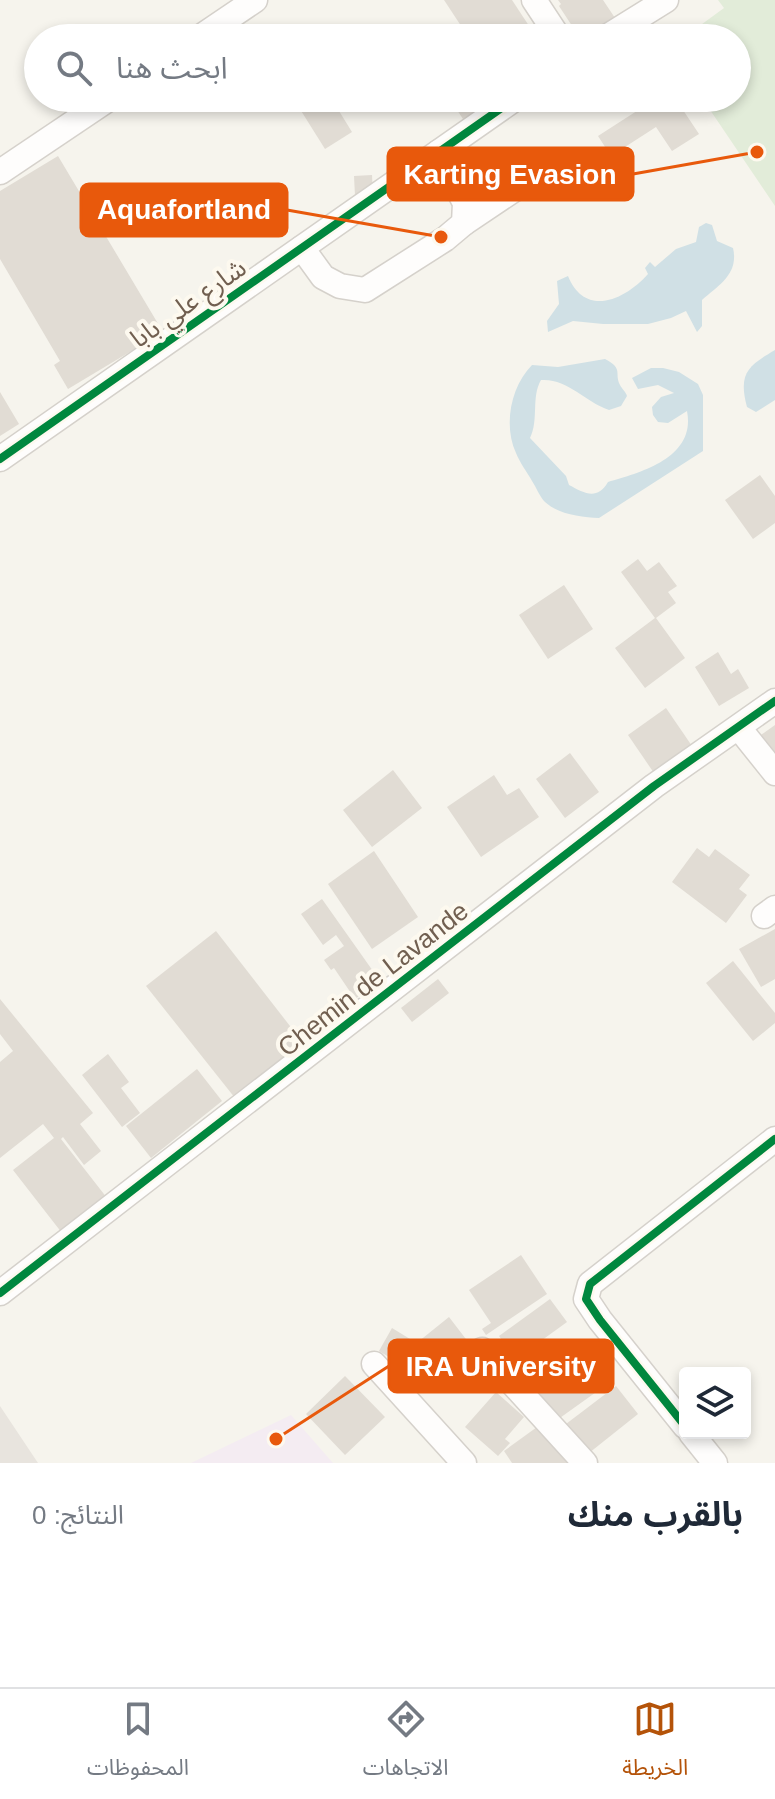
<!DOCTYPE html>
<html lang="ar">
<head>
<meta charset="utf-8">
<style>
	:root { --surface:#fff; --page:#f6f6f7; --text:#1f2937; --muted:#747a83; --line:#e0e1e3; --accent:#b45309 }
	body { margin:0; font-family:Arial,"Noto Sans Arabic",sans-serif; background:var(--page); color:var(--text); direction:rtl }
	.controls { position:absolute; right:24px; bottom:24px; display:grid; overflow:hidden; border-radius:8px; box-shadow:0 4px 12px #0003 }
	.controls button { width:72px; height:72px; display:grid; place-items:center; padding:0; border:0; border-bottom:2px solid var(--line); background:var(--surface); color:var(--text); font:40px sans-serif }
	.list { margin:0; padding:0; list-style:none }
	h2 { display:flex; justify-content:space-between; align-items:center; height:104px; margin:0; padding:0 32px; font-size:34px }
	h2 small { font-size:26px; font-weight:400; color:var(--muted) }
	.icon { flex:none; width:44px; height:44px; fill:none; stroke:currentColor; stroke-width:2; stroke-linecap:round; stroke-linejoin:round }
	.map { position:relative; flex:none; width:775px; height:1463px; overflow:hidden; direction:ltr }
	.search { position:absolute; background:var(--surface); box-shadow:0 4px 12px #0003; left:24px; right:24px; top:24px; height:88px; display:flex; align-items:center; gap:20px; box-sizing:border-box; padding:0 28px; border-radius:44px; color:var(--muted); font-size:30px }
	.sheet { height:224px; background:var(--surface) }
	nav { display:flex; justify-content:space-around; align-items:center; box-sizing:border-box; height:112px; border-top:2px solid var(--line); background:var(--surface); font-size:22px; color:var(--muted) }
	nav a { display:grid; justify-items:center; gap:4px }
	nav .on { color:var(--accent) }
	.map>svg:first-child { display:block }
	.industrial { fill:#e8e4de }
	.education { fill:#f4ecf2 }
	.green { fill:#e2ecd9 }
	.water { fill:#d0e0e5 }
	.building { fill:#e1dcd4 }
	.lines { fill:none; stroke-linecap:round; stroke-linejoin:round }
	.minor-casing { stroke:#d5d1cb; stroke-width:27 }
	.minor { stroke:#fefdfc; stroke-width:24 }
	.cycleway-casing { stroke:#fdf9ef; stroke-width:13 }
	.cycleway { stroke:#00873e; stroke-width:8 }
	.labels { text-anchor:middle; stroke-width:8; stroke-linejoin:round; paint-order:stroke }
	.street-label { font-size:26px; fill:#715f50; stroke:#fdf9ef }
	.leader { fill:none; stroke:#e8590c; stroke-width:3 }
	.callout-dot { fill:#e8590c; stroke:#fdf9ef; stroke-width:3 }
	.callout { fill:#e8590c; stroke:#e8590c; stroke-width:3 }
	.callout-label { font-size:28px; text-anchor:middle; font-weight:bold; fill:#fff }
</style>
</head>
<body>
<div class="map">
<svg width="775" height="1463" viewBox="0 0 775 1463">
	<rect width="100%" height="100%" fill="#f6f4ed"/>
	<path class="industrial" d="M 0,1406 L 38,1463 L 0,1463 Z"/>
	<path class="education" d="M 291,1415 L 333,1463 L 191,1463 Z"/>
	<path class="green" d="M 718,0 L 775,0 L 775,206 L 702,98 L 737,98 L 737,38 L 683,38 L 724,8 Z"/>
	<g class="water">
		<path d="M 706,223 L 712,225 L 717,241 L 733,248 C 739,274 719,285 702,300 L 702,326 L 697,332 L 686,311 L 671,318 L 648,324 L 603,324 L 573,321 L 548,332 L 547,321 L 559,304 L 557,281 L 568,276 C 585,318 625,300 648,274 L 645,268 L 650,262 L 655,267 L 676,249 L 696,242 L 699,227 Z"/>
		<path d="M 775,350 L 775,400 L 756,412 L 747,407 C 738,373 748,366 775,350 Z"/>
		<path d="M 605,359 C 624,369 614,373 620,385 C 622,389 626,392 627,396 L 621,406 L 609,410 C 584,401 567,378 541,380 C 531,397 539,420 530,438 L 566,476 L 569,485 C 584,493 597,501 608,482 C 643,472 696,457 687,411 L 668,423 L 658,422 L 653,415 L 652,407 L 661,397 L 674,393 L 658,385 L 638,389 L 632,378 L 651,368 L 663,368 L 679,372 L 698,384 L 703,395 L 703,451 L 599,518 C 582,517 559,515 545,502 C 540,497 536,487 532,481 C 527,472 520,463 516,453 C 503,425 511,386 532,365 L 558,367 Z"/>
	</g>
	<g class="building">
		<path d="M 444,0 L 512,0 L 537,38 L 469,38 Z"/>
		<path d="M 558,0 L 603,0 L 615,18 L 585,38 L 580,38 L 559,6 L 561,4 Z"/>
		<path d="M 242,28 L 248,38 L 226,38 Z"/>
		<path d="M 293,98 L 331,98 L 352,132 L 325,149 Z"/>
		<path d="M 449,98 L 496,98 L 463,119 Z"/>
		<path d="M 648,98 L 675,98 L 699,134 L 672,151 L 656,127 L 611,156 L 598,136 L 643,107 L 641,103 Z"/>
		<path d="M 58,156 L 163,332 L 68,389 L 54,365 L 60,361 L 0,259 L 0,191 Z"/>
		<path d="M 372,175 L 373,195 L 355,196 L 354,176 Z"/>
		<path d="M 0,392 L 19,424 L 0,436 Z"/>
		<path d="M 760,475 L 775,496 L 775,523 L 753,539 L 725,500 Z"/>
		<path d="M 638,559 L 647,571 L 659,562 L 677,586 L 668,592 L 676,603 L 656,618 L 685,658 L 645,688 L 615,648 L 655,618 L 621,572 Z"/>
		<path d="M 564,585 L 593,629 L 548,659 L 519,615 Z"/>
		<path d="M 718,652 L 731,674 L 738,669 L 749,688 L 719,706 L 695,667 Z"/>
		<path d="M 666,708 L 692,746 L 654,773 L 628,735 Z"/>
		<path d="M 775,725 L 775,761 L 758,737 Z"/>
		<path d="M 570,753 L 599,792 L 565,818 L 536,779 Z"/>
		<path d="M 393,770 L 422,808 L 372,847 L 343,810 Z"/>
		<path d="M 494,775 L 507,795 L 519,788 L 539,817 L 481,857 L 447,807 Z"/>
		<path d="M 697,848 L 709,857 L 715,849 L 750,875 L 739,889 L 747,895 L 726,923 L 672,882 Z"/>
		<path d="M 374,851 L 418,917 L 372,949 L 328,884 Z"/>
		<path d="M 322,899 L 380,981 L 355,999 L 334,968 L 331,970 L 324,960 L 344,946 L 336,935 L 323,945 L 301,914 Z"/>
		<path d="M 775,929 L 775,979 L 761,987 L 739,949 Z"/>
		<path d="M 216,931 L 304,1044 L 235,1098 L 146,986 Z"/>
		<path d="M 733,961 L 775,1013 L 775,1023 L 753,1041 L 706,983 Z"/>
		<path d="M 438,979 L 449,993 L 412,1022 L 401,1008 Z"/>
		<path d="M 0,999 L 93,1113 L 80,1124 L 101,1151 L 84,1165 L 63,1137 L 61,1139 L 107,1198 L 62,1233 L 13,1170 L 54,1138 L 43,1124 L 0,1158 L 0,1062 L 13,1051 L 0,1034 Z"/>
		<path d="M 108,1054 L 129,1082 L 121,1088 L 140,1113 L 122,1127 L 82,1075 Z"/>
		<path d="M 197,1069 L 222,1101 L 151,1158 L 126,1126 Z"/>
		<path d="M 521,1255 L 547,1294 L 486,1335 L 482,1329 L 491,1323 L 469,1290 Z"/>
		<path d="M 550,1299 L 567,1322 L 516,1359 L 499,1336 Z"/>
		<path d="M 449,1317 L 472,1347 L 467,1351 L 480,1368 L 457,1387 L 447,1374 L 434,1383 L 408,1350 Z"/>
		<path d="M 392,1328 L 410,1339 L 397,1362 L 379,1351 Z"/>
		<path d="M 580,1340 L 588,1349 L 578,1359 L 599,1390 L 557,1420 L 530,1381 L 570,1352 L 568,1351 Z"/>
		<path d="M 345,1376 L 385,1417 L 345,1455 L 306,1414 Z"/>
		<path d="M 616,1386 L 638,1414 L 589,1453 L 566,1424 Z"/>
		<path d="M 496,1392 L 524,1417 L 505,1439 L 510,1443 L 498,1456 L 465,1427 Z"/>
		<path d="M 544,1422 L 573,1463 L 512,1463 L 504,1451 Z"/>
	</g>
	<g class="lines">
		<g class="minor-casing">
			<g id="minor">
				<path d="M 534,0 L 559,38"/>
				<path d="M 199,38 L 255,0"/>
				<path d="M 605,38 L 666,0"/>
				<path d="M 0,172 L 110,98"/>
				<path d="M 464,223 L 546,168"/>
				<path d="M 302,248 L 323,277 L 340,286 L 365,290 L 445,239 L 464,223 L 465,203 L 439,152"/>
				<path d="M 0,459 L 516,98"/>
				<path d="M 739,728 L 775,773"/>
				<path d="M 764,916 L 775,908"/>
				<path d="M 0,1293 L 654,786 L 775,701"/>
				<path d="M 482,1350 L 585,1463"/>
				<path d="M 374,1364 L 464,1463"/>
				<path d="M 685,1426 L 600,1320 L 586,1299 L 590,1284 L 775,1139"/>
				<path d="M 691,1433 L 715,1463"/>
			</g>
		</g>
		<use href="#minor" class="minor"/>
		<g class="cycleway-casing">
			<g id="cycleway">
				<path d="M 0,459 L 516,98"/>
				<path d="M 0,1293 L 654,786 L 775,701"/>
				<path d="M 685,1426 L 600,1320 L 586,1299 L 590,1284 L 775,1139"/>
			</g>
		</g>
		<use href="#cycleway" class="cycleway"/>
	</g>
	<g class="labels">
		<g class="street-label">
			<text transform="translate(188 303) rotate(-35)" y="9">شارع علي بابا</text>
			<text transform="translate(373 979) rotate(-38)" y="9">Chemin de Lavande</text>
		</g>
	</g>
	<path class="leader" d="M757 152L633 174M441 237L287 210M276 1439L389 1366"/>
	<g class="callout-dot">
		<circle cx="757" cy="152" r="8"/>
		<circle cx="441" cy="237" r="8"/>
		<circle cx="276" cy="1439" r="8"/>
	</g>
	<g class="callout">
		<rect x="388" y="148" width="245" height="52" rx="8"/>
		<rect x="81" y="184" width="206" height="52" rx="8"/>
		<rect x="389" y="1340" width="224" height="52" rx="8"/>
	</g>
	<g class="callout-label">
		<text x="510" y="184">Karting Evasion</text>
		<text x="184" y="219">Aquafortland</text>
		<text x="501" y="1376">IRA University</text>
	</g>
</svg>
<div class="controls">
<button><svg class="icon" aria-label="layers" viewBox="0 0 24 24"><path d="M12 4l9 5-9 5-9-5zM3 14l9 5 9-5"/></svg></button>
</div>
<div class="search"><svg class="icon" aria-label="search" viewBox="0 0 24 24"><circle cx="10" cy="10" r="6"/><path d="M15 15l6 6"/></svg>ابحث هنا</div>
</div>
<section class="sheet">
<h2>بالقرب منك<small>النتائج: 0</small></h2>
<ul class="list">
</ul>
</section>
<nav>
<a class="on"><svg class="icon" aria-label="map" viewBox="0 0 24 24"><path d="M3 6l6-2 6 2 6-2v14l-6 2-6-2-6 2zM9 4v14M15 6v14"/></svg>الخريطة</a>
<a><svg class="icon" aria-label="directions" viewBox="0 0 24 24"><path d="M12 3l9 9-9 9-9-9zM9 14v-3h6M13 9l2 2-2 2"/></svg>الاتجاهات</a>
<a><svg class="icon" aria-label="saved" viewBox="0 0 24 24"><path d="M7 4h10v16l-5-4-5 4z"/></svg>المحفوظات</a>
</nav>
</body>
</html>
